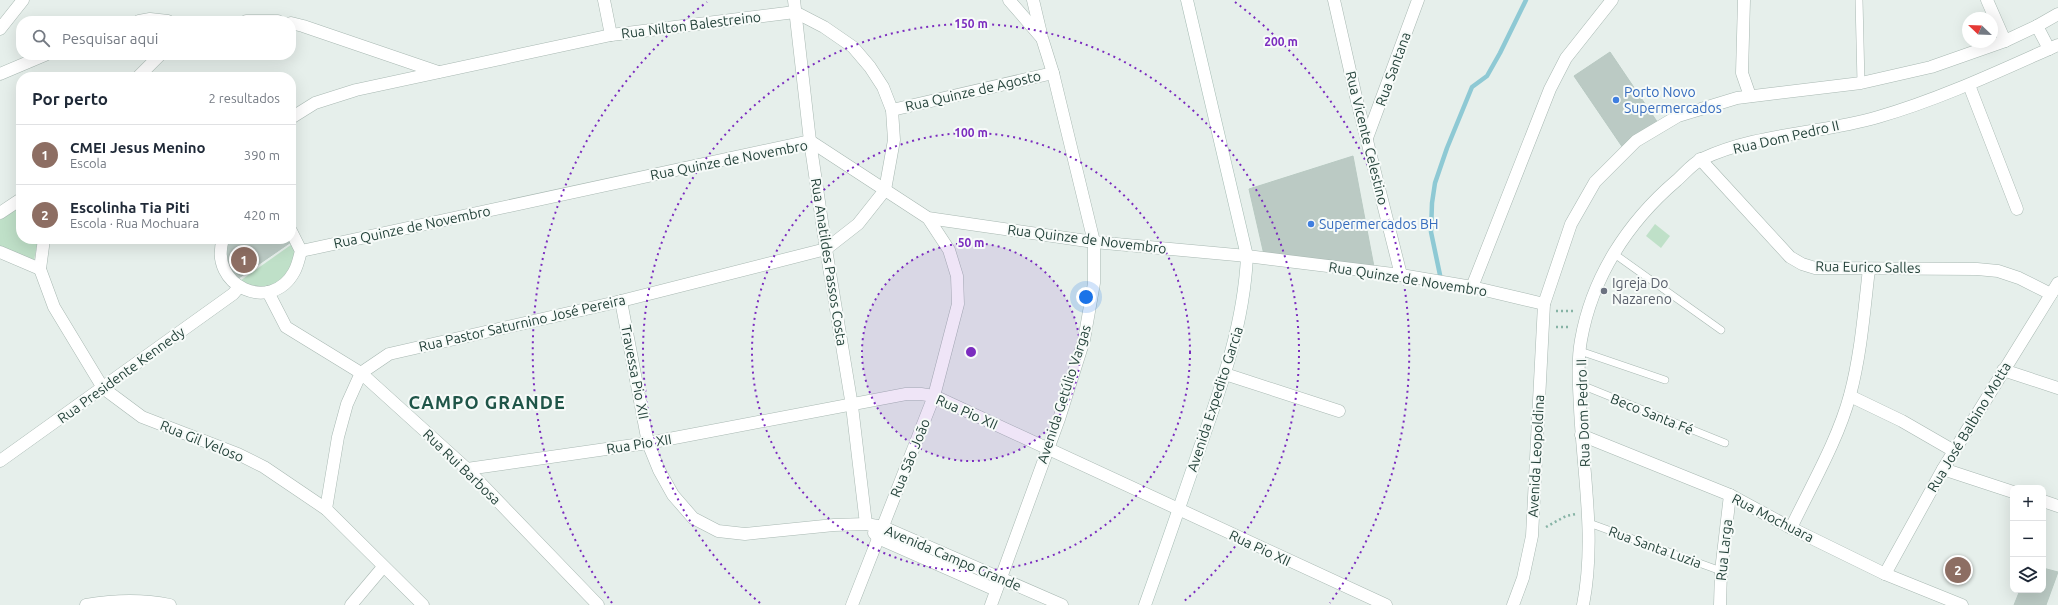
<!DOCTYPE html>
<html lang="pt">
<head>
<meta charset="utf-8">
<style>
	:root { --surface:#fff; --page:#f2f2f3; --text:#1f2937; --muted:#747a83; --line:#e0e1e3; --accent:#2563eb }
	body { margin:0; font-family:Ubuntu,sans-serif; background:var(--page); color:var(--text) }
	.controls { position:absolute; right:12px; bottom:12px; display:grid; overflow:hidden; border-radius:8px; box-shadow:0 4px 16px #0002 }
	.controls button { width:36px; height:36px; display:grid; place-items:center; padding:0; border:0; border-bottom:1px solid var(--line); background:var(--surface); color:var(--text); font:20px sans-serif }
	.compass { position:absolute; left:1962px; top:12px; width:36px; height:36px; border-radius:50%; background:var(--surface); box-shadow:0 4px 16px #0002; rotate:293deg }
	.you { position:absolute; left:1086px; top:297px; width:14px; height:14px; margin:-10px; border:3px solid #fff; border-radius:50%; background:#1a73e8; box-shadow:0 0 0 6px #1a73e833 }
	.badge { display:grid; place-items:center; width:26px; height:26px; border-radius:50%; background:var(--accent); color:#fff; font-size:13px; font-weight:700 }
	.pin { position:absolute; translate:-50% -50%; border:2px solid #fff; box-shadow:0 1px 4px #0006 }
	.list { margin:0; padding:0; list-style:none }
	h2 { display:flex; justify-content:space-between; align-items:center; height:52px; margin:0; padding:0 16px; font-size:17px }
	h2 small { font-size:13px; font-weight:400; color:var(--muted) }
	.list li { display:grid; grid-template-columns:26px 1fr auto; gap:12px; align-items:center; box-sizing:border-box; height:60px; padding:0 16px; border-top:1px solid var(--line) }
	.list b { display:block; font-size:15px; white-space:nowrap }
	.list p { margin:0; font-size:13px; white-space:nowrap; color:var(--muted) }
	.list em { font-size:13px; font-style:normal; color:var(--muted) }
	.icon { flex:none; width:22px; height:22px; fill:none; stroke:currentColor; stroke-width:2; stroke-linecap:round; stroke-linejoin:round }
	.map { position:relative; flex:none; width:2058px; height:605px; overflow:hidden }
	.search { position:absolute; background:var(--surface); box-shadow:0 4px 16px #0002; left:16px; top:16px; width:280px; height:44px; display:flex; align-items:center; gap:10px; box-sizing:border-box; padding:0 14px; border-radius:16px; color:var(--muted); font-size:15px }
	.panel { position:absolute; background:var(--surface); box-shadow:0 4px 16px #0002; left:16px; top:72px; width:280px; height:172px; border-radius:16px }
	.map>svg:first-child { display:block }
	.green { fill:#bfe0c8 }
	.lines { fill:none; stroke-linecap:round; stroke-linejoin:round }
	.stream { stroke:#8ec9d4; stroke-width:4.5 }
	.building { fill:#bbcac4; stroke:#b8c9c2 }
	.service-casing { stroke:#a8b8b2; stroke-width:8 }
	.minor-casing { stroke:#a8b8b2; stroke-width:13 }
	.tertiary-casing { stroke:#a8b8b2; stroke-width:13 }
	.secondary-casing { stroke:#a4bbb3; stroke-width:13 }
	.path { stroke:#86b3a5; stroke-width:2.5; stroke-dasharray:2 3; stroke-linecap:butt }
	.service { stroke:#fff; stroke-width:7 }
	.minor { stroke:#fff; stroke-width:12 }
	.tertiary { stroke:#fff; stroke-width:12 }
	.secondary { stroke:#fff; stroke-width:12 }
	.ring { fill:none; stroke:#7b2cbf; stroke-width:2; stroke-dasharray:2 4 }
	.shop-dot { fill:#3f7fe0; stroke:#f7fbf9; stroke-width:1.5 }
	.worship-dot { fill:#6b7280; stroke:#f7fbf9; stroke-width:1.5 }
	.labels { text-anchor:middle; stroke-width:4; stroke-linejoin:round; paint-order:stroke }
	.street-label { font-size:14px; fill:#24423a; stroke:#f7fbf9 }
	.shop-label { font-size:14px; fill:#366cbe; stroke:#f7fbf9; text-anchor:start }
	.worship-label { font-size:14px; fill:#5b616d; stroke:#f7fbf9; text-anchor:start }
	.district-label { font-size:18px; font-weight:bold; letter-spacing:1px; fill:#1f5548; stroke:#f7fbf9 }
	.centre { fill:#7b2cbf; stroke:#f7fbf9; stroke-width:2 }
	.ring-label { font-size:12px; text-anchor:middle; font-weight:bold; fill:#7b2cbf; stroke:#f7fbf9; stroke-width:4; stroke-linejoin:round; paint-order:stroke }
</style>
</head>
<body>
<div class="map">
<svg width="2058" height="605" viewBox="0 0 2058 605">
	<rect width="100%" height="100%" fill="#e6efeb"/>
	<g class="green">
		<path d="M 21,206 L 21,239 L 38,239 L 34,261 L 0,246 L 0,220 Z"/>
		<path d="M 1655,224 L 1670,236 L 1661,248 L 1646,236 Z"/>
		<path d="M 295,242 L 298,248 L 293,272 L 269,289 L 237,283 Z"/>
	</g>
	<g class="lines">
		<path class="stream" d="M 1440,275 L 1431,232 L 1432,203 L 1435,183 L 1447,148 L 1472,87 L 1487,76 L 1500,53 L 1526,0"/>
	</g>
	<g class="building">
		<path d="M 1610,52 L 1658,123 L 1623,148 L 1574,76 Z"/>
		<path d="M 1353,156 L 1375,272 L 1265,259 L 1249,189 Z"/>
		<path d="M 225,239 L 291,239 L 294,240 L 236,280 L 227,270 Z"/>
		<path d="M 2043,568 L 2058,572 L 2046,605 L 2014,605 L 2020,590 L 2043,590 Z"/>
	</g>
	<g class="lines">
		<g class="service-casing">
			<g id="service">
				<path d="M 1859,0 L 1861,83"/>
				<path d="M 1613,253 L 1721,330"/>
				<path d="M 1580,351 L 1665,380"/>
				<path d="M 1579,384 L 1725,443"/>
				<path d="M 1589,523 L 1721,571"/>
			</g>
		</g>
		<g class="minor-casing">
			<g id="minor">
				<path d="M 604,0 L 611,35"/>
				<path d="M 794,0 L 810,141 L 826,249 L 852,406 L 866,524"/>
				<path d="M 1009,0 L 1041,37"/>
				<path d="M 1334,0 L 1356,97 L 1401,275"/>
				<path d="M 1744,0 L 1742,73 L 1750,96"/>
				<path d="M 1987,0 L 2005,41"/>
				<path d="M 139,21 L 150,19 L 168,21"/>
				<path d="M 246,21 L 278,21"/>
				<path d="M 291,23 L 303,26 L 438,72"/>
				<path d="M 2037,26 L 2058,14"/>
				<path d="M 0,29 L 23,0"/>
				<path d="M 0,74 L 45,55"/>
				<path d="M 138,77 L 160,55"/>
				<path d="M 1969,85 L 2017,209"/>
				<path d="M 892,110 L 1053,73"/>
				<path d="M 291,118 L 315,103 L 356,90 L 611,35 L 795,12 L 824,27 L 853,47 L 870,67 L 883,87 L 892,110 L 894,140 L 885,190 L 858,224 L 826,249 L 621,301 L 389,354 L 361,373 L 347,404 L 338,437 L 326,509"/>
				<path d="M 1367,138 L 1418,0"/>
				<path d="M 1700,159 L 1790,257 L 1802,264 L 1815,268 L 1977,269 L 1998,271 L 2019,278 L 2051,294"/>
				<path d="M 0,213 L 21,199"/>
				<path d="M 44,239 L 40,269 L 54,307 L 103,388 L 142,417 L 238,454 L 264,467 L 326,509 L 423,605"/>
				<path d="M 223,239 C 208,286 271,314 294,272 C 298,265 299,258 301,251 L 291,231"/>
				<path d="M 301,251 L 810,141 L 928,218 L 1094,242 L 1247,256 L 1401,275 L 1472,287 L 1544,304"/>
				<path d="M 0,252 L 40,269"/>
				<path d="M 1472,287 L 1550,89 L 1566,58 L 1612,0"/>
				<path d="M 268,292 L 286,327 L 361,373 L 467,469 L 598,605"/>
				<path d="M 621,301 L 648,443 L 659,470 L 673,495 L 693,518 L 718,531 L 745,534 L 834,525 L 866,524 L 883,527 L 1062,605"/>
				<path d="M 2003,370 L 2058,388"/>
				<path d="M 1225,374 L 1339,411"/>
				<path d="M 1850,396 L 1902,421 L 1954,451"/>
				<path d="M 1581,435 L 1730,495 L 1791,528 L 1885,574 L 1962,605"/>
				<path d="M 0,461 L 233,294 L 239,287"/>
				<path d="M 467,469 L 648,443 L 906,394 L 921,394 L 934,396 L 1386,605"/>
				<path d="M 1943,469 L 2013,492"/>
				<path d="M 2043,501 L 2058,506"/>
				<path d="M 1791,528 C 1811,486 1838,440 1850,395 C 1861,354 1864,311 1869,269"/>
				<path d="M 874,533 L 878,538 L 996,590"/>
				<path d="M 1885,574 L 1943,469 L 2058,283"/>
				<path d="M 86,605 C 115,600 141,599 170,605"/>
				<path d="M 351,605 L 383,567"/>
				<path d="M 852,605 L 934,396 L 958,304 L 957,276 L 949,250 L 928,218"/>
				<path d="M 991,605 L 1059,419 L 1084,340 L 1094,283 L 1094,242 L 1053,73 L 1042,38 L 1033,0"/>
				<path d="M 1583,605 C 1596,539 1583,474 1580,408 C 1579,386 1577,362 1581,340 C 1592,277 1628,222 1676,181 C 1684,174 1693,163 1702,159 C 1757,133 1820,134 1878,117 C 1937,100 1993,74 2049,49"/>
				<path d="M 1720,605 L 1721,571 L 1730,495"/>
			</g>
		</g>
		<g class="tertiary-casing">
			<path id="tertiary" d="M 1513,605 L 1523,578 L 1532,536 L 1544,304 L 1571,224 L 1595,182 L 1636,141 L 1678,116 L 1737,98 L 1861,83 L 1931,67 L 2005,41 L 2037,26 L 2049,49 L 2058,45"/>
		</g>
		<g class="secondary-casing">
			<path id="secondary" d="M 1145,605 C 1164,552 1182,500 1200,447 C 1222,385 1244,323 1247,256 L 1187,0"/>
		</g>
		<g class="path">
			<path d="M 1556,311 L 1575,311"/>
			<path d="M 1556,327 L 1570,327"/>
			<path d="M 1546,527 L 1566,516 L 1576,514"/>
		</g>
		<use href="#service" class="service"/>
		<use href="#minor" class="minor"/>
		<use href="#tertiary" class="tertiary"/>
		<use href="#secondary" class="secondary"/>
	</g>
	<circle cx="971" cy="352" r="109" fill="#7b2cbf" fill-opacity=".12"/>
	<g class="ring">
		<circle cx="971" cy="352" r="109"/>
		<circle cx="971" cy="352" r="219"/>
		<path d="M760 603A328 328 0 1 1 1182 603"/>
		<path d="M612 603A438 438 0 0 1 707 2M1235 2A438 438 0 0 1 1330 603"/>
	</g>
	<g class="shop-dot">
		<circle cx="1616" cy="100" r="4"/>
		<circle cx="1311" cy="224" r="4"/>
	</g>
	<circle class="worship-dot" cx="1604" cy="291" r="4"/>
	<g class="labels">
		<g class="street-label">
			<text transform="translate(691 25) rotate(-7)" y="5">Rua Nilton Balestreino</text>
			<text transform="translate(1393 69) rotate(-70)" y="5">Rua Santana</text>
			<text transform="translate(973 91) rotate(-13)" y="5">Rua Quinze de Agosto</text>
			<text transform="translate(1786 137) rotate(-13)" y="5">Rua Dom Pedro II</text>
			<text transform="translate(1367 138) rotate(76)" y="5">Rua Vicente Celestino</text>
			<text transform="translate(729 160) rotate(-11)" y="5">Rua Quinze de Novembro</text>
			<text transform="translate(412 227) rotate(-12)" y="5">Rua Quinze de Novembro</text>
			<text transform="translate(1087 239) rotate(7)" y="5">Rua Quinze de Novembro</text>
			<text transform="translate(829 262) rotate(81)" y="5">Rua Anatildes Passos Costa</text>
			<text transform="translate(1868 267) rotate(1)" y="5">Rua Eurico Salles</text>
			<text transform="translate(1408 279) rotate(9)" y="5">Rua Quinze de Novembro</text>
			<text transform="translate(522 323) rotate(-13)" y="5">Rua Pastor Saturnino José Pereira</text>
			<text transform="translate(635 372) rotate(79)" y="5">Travessa Pio XII</text>
			<text transform="translate(121 375) rotate(-36)" y="5">Rua Presidente Kennedy</text>
			<text transform="translate(1064 394) rotate(-72)" y="5">Avenida Getúlio Vargas</text>
			<text transform="translate(1215 399) rotate(-72)" y="5">Avenida Expedito Garcia</text>
			<text transform="translate(967 412) rotate(24)" y="5">Rua Pio XII</text>
			<text transform="translate(1583 413) rotate(-92)" y="5">Rua Dom Pedro II</text>
			<text transform="translate(1652 414) rotate(22)" y="5">Beco Santa Fé</text>
			<text transform="translate(1969 427) rotate(-59)" y="5">Rua José Balbino Motta</text>
			<text transform="translate(202 441) rotate(22)" y="5">Rua Gil Veloso</text>
			<text transform="translate(639 444) rotate(-9)" y="5">Rua Pio XII</text>
			<text transform="translate(1536 456) rotate(-87)" y="5">Avenida Leopoldina</text>
			<text transform="translate(910 458) rotate(-68)" y="5">Rua São João</text>
			<text transform="translate(462 467) rotate(44)" y="5">Rua Rui Barbosa</text>
			<text transform="translate(1773 518) rotate(27)" y="5">Rua Mochuara</text>
			<text transform="translate(1655 547) rotate(20)" y="5">Rua Santa Luzia</text>
			<text transform="translate(1260 548) rotate(25)" y="5">Rua Pio XII</text>
			<text transform="translate(1724 550) rotate(-84)" y="5">Rua Larga</text>
			<text transform="translate(953 558) rotate(23)" y="5">Avenida Campo Grande</text>
		</g>
		<g class="shop-label">
			<text x="1624" y="97">Porto Novo<tspan x="1624" dy="16">Supermercados</tspan></text>
			<text x="1319" y="229">Supermercados BH</text>
		</g>
		<g class="worship-label">
			<text x="1612" y="288">Igreja Do<tspan x="1612" dy="16">Nazareno</tspan></text>
		</g>
		<g class="district-label">
			<text x="487" y="409">CAMPO GRANDE</text>
		</g>
	</g>
	<circle cx="971" cy="352" r="6" class="centre"/>
	<g class="ring-label">
		<text x="971" y="28">150 m</text>
		<text x="1281" y="46">200 m</text>
		<text x="971" y="137">100 m</text>
		<text x="971" y="247">50 m</text>
	</g>
</svg>
<div class="controls">
<button>+</button>
<button>−</button>
<button><svg class="icon" aria-label="layers" viewBox="0 0 24 24"><path d="M12 4l9 5-9 5-9-5zM3 14l9 5 9-5"/></svg></button>
</div>
<svg class="compass" viewBox="-18 -18 36 36"><path d="M0-13l5 13h-10z" fill="#e53935"/><path d="M0 13l5-13h-10z" fill="#747a83"/></svg>
<div class="you"></div>
<div class="pin badge" style="left:244px;top:260px;background:#8d6e63">1</div>
<div class="pin badge" style="left:1958px;top:570px;background:#8d6e63">2</div>
<div class="search"><svg class="icon" aria-label="search" viewBox="0 0 24 24"><circle cx="10" cy="10" r="6"/><path d="M15 15l6 6"/></svg>Pesquisar aqui</div>
<section class="panel">
<h2>Por perto<small>2 resultados</small></h2>
<ul class="list">
<li><span class="badge" style="background:#8d6e63">1</span><div><b>CMEI Jesus Menino</b><p>Escola</p></div><em>390 m</em></li>
<li><span class="badge" style="background:#8d6e63">2</span><div><b>Escolinha Tia Piti</b><p>Escola · Rua Mochuara</p></div><em>420 m</em></li>
</ul>
</section>
</div>
</body>
</html>
